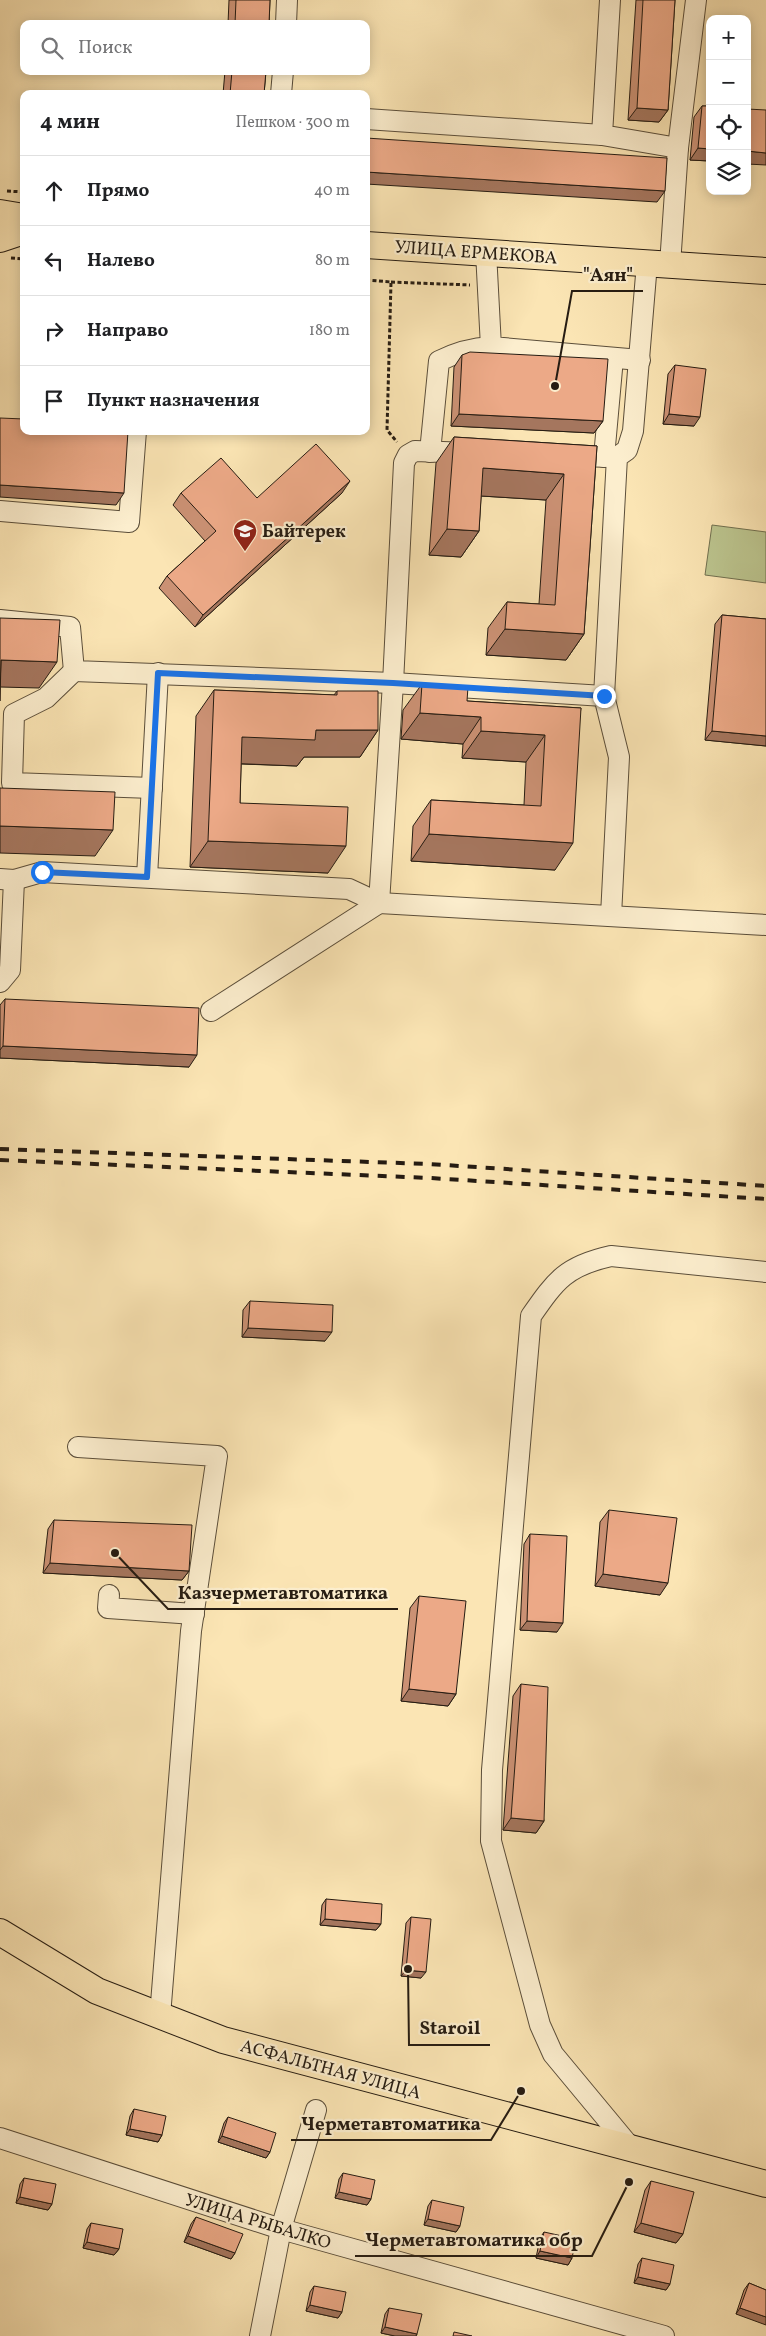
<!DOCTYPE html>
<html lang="ru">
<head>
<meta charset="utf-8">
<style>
	:root { --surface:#fff; --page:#f2f2f2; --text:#202124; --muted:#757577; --line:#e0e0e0 }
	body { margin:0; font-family:Vollkorn,serif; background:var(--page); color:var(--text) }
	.controls { position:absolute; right:15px; top:15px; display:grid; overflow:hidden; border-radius:10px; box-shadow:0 2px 12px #0003 }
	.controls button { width:45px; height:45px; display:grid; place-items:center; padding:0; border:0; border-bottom:1px solid var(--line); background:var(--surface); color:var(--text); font:25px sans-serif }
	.stop { position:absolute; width:15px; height:15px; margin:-11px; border:4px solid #1a73e8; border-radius:50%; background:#fff }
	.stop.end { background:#1a73e8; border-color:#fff; box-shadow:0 1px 5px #0008 }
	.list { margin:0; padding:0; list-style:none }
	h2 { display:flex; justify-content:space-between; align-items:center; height:65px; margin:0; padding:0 20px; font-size:21px }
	h2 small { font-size:16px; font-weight:400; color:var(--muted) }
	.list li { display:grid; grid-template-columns:32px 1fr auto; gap:15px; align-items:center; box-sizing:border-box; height:70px; padding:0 20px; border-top:1px solid var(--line) }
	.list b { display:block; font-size:19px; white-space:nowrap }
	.list em { font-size:16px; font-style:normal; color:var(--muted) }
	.icon { flex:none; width:28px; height:28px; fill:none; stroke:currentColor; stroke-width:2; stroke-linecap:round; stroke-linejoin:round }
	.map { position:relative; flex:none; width:766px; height:2336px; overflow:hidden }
	.search { position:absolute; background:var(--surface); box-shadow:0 2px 12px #0003; left:20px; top:20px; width:350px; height:55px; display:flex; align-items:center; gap:12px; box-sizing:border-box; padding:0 18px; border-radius:10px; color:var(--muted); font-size:19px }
	.panel { position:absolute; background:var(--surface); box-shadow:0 2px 12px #0003; left:20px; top:90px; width:350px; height:345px; border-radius:10px }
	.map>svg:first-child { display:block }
	.green { fill:#bcc58f; stroke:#717050 }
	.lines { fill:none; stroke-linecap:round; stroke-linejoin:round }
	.minor-casing { stroke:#5b4e3a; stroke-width:22 }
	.major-casing { stroke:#261c12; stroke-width:28 }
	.path { stroke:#261c12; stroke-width:3; stroke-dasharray:4 2.5; stroke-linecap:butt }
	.minor { stroke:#fceece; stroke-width:20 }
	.major { stroke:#fbe5b4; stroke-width:26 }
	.rail { stroke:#261c12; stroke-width:4; stroke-dasharray:9 9; stroke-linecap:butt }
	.wall { fill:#cb9174; stroke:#261c12 }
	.shaded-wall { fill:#a5765e; stroke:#261c12 }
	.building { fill:#eca987; stroke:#261c12 }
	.route { stroke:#1a73e8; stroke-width:6 }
	.labels { text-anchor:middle; stroke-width:4.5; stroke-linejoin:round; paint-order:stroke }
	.street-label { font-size:18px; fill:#261c12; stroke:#fceece }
	.poi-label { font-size:18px; font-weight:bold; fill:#261c12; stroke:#fceece; text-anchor:start }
	.leader { fill:none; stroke:#261c12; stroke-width:2 }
	.callout-dot { fill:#261c12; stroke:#fceece; stroke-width:2 }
	.callout-label { font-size:19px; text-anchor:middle; font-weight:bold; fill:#261c12; stroke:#fceece; stroke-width:4.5; stroke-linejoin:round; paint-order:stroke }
</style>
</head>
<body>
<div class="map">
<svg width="766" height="2336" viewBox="0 0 766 2336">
	<rect width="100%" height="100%" fill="#fbe5b4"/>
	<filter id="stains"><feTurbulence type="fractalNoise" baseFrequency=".004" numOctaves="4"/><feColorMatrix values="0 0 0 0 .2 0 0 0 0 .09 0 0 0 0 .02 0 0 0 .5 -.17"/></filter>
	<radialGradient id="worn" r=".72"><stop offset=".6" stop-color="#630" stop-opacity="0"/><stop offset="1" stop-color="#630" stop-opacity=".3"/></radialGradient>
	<path class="green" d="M 712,525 L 766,532 L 766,583 L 705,575 Z"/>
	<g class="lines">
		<g class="minor-casing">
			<g id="minor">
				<path d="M 610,0 L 602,135 L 678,148 L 670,265"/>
				<path d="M 286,24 L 287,0"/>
				<path d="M 281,94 L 283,71"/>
				<path d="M 366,119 L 602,135"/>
				<path d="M 678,148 L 696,0"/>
				<path d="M 486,252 L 491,347 L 640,360"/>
				<path d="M 430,452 L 439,361 C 457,352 472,348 491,347"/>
				<path d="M 569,456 L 617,457"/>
				<path d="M 604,457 L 613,358"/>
				<path d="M 0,511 L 129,522 L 136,431"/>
				<path d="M 0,620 L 70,627 L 74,671 L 393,683 L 604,696"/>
				<path d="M 74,671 L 46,698 L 14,714 L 12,783 L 152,788"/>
				<path d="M 147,877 L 158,673"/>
				<path d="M 0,879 L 14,880 L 42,872 L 349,889 L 379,903 L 766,925"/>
				<path d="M 379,903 L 393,683 L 404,463 L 408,455 L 415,451 L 470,453"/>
				<path d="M 611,916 L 619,757 L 604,696 L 617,457 L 627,450 L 633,431 L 647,263"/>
				<path d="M 0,982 L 10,970 L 14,880"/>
				<path d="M 211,1011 L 379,903"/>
				<path d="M 78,1447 L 217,1456 L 191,1631 L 160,2016"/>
				<path d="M 109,1595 L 108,1608 L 194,1614"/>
				<path d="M 0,2138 L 281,2229 L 664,2336"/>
				<path d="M 631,2148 L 553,2054 L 540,2025 L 491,1841 L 492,1770 L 531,1316 C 556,1280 566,1266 611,1256 L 766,1272"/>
				<path d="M 260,2336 L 281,2229 L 316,2110"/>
			</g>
		</g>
		<g class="major-casing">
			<g id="major">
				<path d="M 0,213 L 24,217"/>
				<path d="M 0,239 L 24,231"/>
				<path d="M 366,245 L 766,271"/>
				<path d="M 0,1932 L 97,1991 L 223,2040 L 766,2184"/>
			</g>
		</g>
		<g class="path">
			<path d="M 7,191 L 24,192"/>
			<path d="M 11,258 L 24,259"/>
			<path d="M 366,280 L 391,282 L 387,430 L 397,442"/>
			<path d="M 391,282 L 470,285"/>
		</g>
		<use href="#minor" class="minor"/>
		<use href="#major" class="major"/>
		<g class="rail">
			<path d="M 0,1149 L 429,1164 L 766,1186"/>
			<path d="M 0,1160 L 430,1178 L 766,1199"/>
		</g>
	</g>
	<g class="wall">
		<path d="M 229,0 L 270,0 L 269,24 L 228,24 Z"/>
		<path d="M 636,0 L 675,0 L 668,110 L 659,122 L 628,120 Z"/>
		<path d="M 225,71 L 266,71 L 264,94 L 223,94 Z"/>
		<path d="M 702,106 L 710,106 L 710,161 L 690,160 L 694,117 Z"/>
		<path d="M 462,355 L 603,421 L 594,433 L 451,426 L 454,367 Z"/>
		<path d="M 675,365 L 694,426 L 663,424 L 668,374 Z"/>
		<path d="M 454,437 L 597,446 L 584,634 L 566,660 L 486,655 L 488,628 L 507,602 L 539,604 L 546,500 L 481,496 L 479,531 L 461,557 L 429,555 L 436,463 Z"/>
		<path d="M 181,493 L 257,498 L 342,493 L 195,627 L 159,588 L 167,576 L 205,541 L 173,505 Z"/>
		<path d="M 722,615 L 766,619 L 766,746 L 705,740 L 715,624 Z"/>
		<path d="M 422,684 L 467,701 L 581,708 L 555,870 L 411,861 L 413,826 L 431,800 L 524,805 L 526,762 L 462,758 L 463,744 L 401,739 L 403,710 Z"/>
		<path d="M 214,690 L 334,695 L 337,691 L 378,730 L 360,757 L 304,757 L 297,766 L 241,764 L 240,803 L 328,873 L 190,867 L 196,716 Z"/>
		<path d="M 5,999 L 189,1067 L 0,1058 L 0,1005 Z"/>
		<path d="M 250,1301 L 325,1341 L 242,1337 L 243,1310 Z"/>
		<path d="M 609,1510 L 660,1595 L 595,1586 L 600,1522 Z"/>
		<path d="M 54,1520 L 189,1571 L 182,1580 L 43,1573 L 48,1529 Z"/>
		<path d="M 530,1534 L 557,1632 L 520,1630 L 524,1544 Z"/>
		<path d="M 419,1596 L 456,1694 L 448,1706 L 401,1701 L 410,1608 Z"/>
		<path d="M 521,1684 L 544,1821 L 536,1833 L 503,1830 L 513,1696 Z"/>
		<path d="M 326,1899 L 381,1924 L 376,1930 L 320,1925 L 322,1905 Z"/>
		<path d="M 411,1917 L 421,1978 L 401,1976 L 406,1923 Z"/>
		<path d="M 134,2109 L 162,2135 L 158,2142 L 126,2135 L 130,2116 Z"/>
		<path d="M 228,2117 L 270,2152 L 266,2158 L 218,2142 L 224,2123 Z"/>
		<path d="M 343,2173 L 371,2199 L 367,2205 L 335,2198 L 339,2179 Z"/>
		<path d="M 24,2178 L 52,2204 L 48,2210 L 16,2203 L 20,2184 Z"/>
		<path d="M 651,2181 L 683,2234 L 676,2243 L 634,2232 L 645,2190 Z"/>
		<path d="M 432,2200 L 460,2226 L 456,2232 L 424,2225 L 428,2206 Z"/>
		<path d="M 196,2217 L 235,2253 L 231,2259 L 184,2242 L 191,2224 Z"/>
		<path d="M 91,2223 L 119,2249 L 114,2255 L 83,2248 L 87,2229 Z"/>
		<path d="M 544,2232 L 572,2258 L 568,2265 L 536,2258 L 540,2238 Z"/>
		<path d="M 642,2258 L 670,2284 L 666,2290 L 634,2283 L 638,2264 Z"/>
		<path d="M 749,2283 L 766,2290 L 736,2314 L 744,2290 Z"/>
		<path d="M 314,2286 L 342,2312 L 338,2318 L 306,2311 L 310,2292 Z"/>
		<path d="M 389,2308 L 417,2334 L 416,2336 L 395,2336 L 381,2333 L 385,2314 Z"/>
	</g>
	<g class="shaded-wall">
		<path d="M 637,108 L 668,110 L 659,122 L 628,120 Z"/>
		<path d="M 698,148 L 710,149 L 710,161 L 690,160 Z"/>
		<path d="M 747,151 L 766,153 L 766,165 L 747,164 Z"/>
		<path d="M 366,172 L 665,191 L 657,202 L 366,184 Z"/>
		<path d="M 459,414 L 603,421 L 594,433 L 451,426 Z"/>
		<path d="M 669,414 L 700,417 L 694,426 L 663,424 Z"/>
		<path d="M 483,468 L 564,474 L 546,500 L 465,495 Z"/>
		<path d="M 350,481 L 342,493 L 195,627 L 203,615 Z"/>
		<path d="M 0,485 L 124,493 L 116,505 L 0,497 Z"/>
		<path d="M 447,529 L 479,531 L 461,557 L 429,555 Z"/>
		<path d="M 505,629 L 584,634 L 566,660 L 486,655 Z"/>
		<path d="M 1,660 L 57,662 L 39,688 L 0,687 Z"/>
		<path d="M 420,713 L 481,717 L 463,744 L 401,739 Z"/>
		<path d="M 316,730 L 378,730 L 360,757 L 304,757 L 297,766 L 224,763 L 242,737 Z"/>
		<path d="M 481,731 L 545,735 L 526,762 L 462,758 Z"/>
		<path d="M 712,731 L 766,736 L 766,746 L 705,740 Z"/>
		<path d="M 0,826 L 113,830 L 95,856 L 0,853 Z"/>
		<path d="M 429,834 L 573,843 L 555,870 L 411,861 Z"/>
		<path d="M 208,841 L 346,846 L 328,873 L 190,867 Z"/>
		<path d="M 3,1046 L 197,1055 L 189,1067 L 0,1058 L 0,1050 Z"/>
		<path d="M 248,1328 L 332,1332 L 325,1341 L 242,1337 Z"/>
		<path d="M 50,1563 L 189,1571 L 182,1580 L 43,1573 Z"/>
		<path d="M 603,1574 L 668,1583 L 660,1595 L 595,1586 Z"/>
		<path d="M 527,1621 L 563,1623 L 557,1632 L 520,1630 Z"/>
		<path d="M 409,1689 L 456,1694 L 448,1706 L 401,1701 Z"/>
		<path d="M 511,1818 L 544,1821 L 536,1833 L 503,1830 Z"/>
		<path d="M 325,1919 L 381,1924 L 376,1930 L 320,1925 Z"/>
		<path d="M 406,1970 L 426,1972 L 421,1978 L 401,1976 Z"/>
		<path d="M 130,2129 L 162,2135 L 158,2142 L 126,2135 Z"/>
		<path d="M 222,2136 L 270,2152 L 266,2158 L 218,2142 Z"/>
		<path d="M 339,2192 L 371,2199 L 367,2205 L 335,2198 Z"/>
		<path d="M 20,2197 L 52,2204 L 48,2210 L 16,2203 Z"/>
		<path d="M 428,2219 L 460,2226 L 456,2232 L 424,2225 Z"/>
		<path d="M 641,2223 L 683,2234 L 676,2243 L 634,2232 Z"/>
		<path d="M 188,2236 L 235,2253 L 231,2259 L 184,2242 Z"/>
		<path d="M 87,2242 L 119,2249 L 114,2255 L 83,2248 Z"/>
		<path d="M 540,2251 L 572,2258 L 568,2265 L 536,2258 Z"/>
		<path d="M 638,2277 L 670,2284 L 666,2290 L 634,2283 Z"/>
		<path d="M 310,2305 L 342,2312 L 338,2318 L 306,2311 Z"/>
		<path d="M 740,2308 L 766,2317 L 766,2325 L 736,2314 Z"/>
		<path d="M 385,2327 L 417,2334 L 416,2336 L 395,2336 L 381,2333 Z"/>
	</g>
	<g class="building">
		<path d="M 236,0 L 270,0 L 269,24 L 235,24 Z"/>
		<path d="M 643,0 L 675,0 L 668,110 L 637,108 Z"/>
		<path d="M 232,71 L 266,71 L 264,94 L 230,94 Z"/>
		<path d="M 702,106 L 710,106 L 710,149 L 698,148 Z"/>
		<path d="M 747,109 L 766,110 L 766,153 L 747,151 Z"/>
		<path d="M 366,138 L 667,158 L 665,191 L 366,172 Z"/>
		<path d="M 470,352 L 608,359 L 603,421 L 459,414 L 462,355 Z"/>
		<path d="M 675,365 L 706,369 L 700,417 L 669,414 Z"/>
		<path d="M 0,418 L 24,419 L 24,431 L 128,431 L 124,493 L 0,485 Z"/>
		<path d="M 454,437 L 597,446 L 584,634 L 505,629 L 507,602 L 555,605 L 564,474 L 483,468 L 479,531 L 447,529 Z"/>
		<path d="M 316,444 L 350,481 L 203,615 L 167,576 L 216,531 L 181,493 L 221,458 L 257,498 Z"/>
		<path d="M 722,615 L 766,619 L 766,736 L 712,731 Z"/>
		<path d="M 0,618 L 60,620 L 57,662 L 1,660 L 0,701 Z"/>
		<path d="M 422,684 L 468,687 L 467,701 L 581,708 L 573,843 L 429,834 L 431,800 L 541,806 L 545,735 L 481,731 L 481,717 L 420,713 Z"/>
		<path d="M 214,690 L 337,695 L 337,691 L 378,691 L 378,730 L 316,730 L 315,740 L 242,737 L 240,803 L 348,807 L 346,846 L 208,841 Z"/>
		<path d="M 0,788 L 115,792 L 113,830 L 0,826 Z"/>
		<path d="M 5,999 L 199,1008 L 197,1055 L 3,1046 Z"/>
		<path d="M 250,1301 L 333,1305 L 332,1332 L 248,1328 Z"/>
		<path d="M 609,1510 L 677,1518 L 668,1583 L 603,1574 Z"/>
		<path d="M 54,1520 L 192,1525 L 189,1571 L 50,1563 Z"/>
		<path d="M 530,1534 L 567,1536 L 563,1623 L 527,1621 Z"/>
		<path d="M 419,1596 L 466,1601 L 456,1694 L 409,1689 Z"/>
		<path d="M 521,1684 L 548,1687 L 544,1821 L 511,1818 Z"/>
		<path d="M 326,1899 L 382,1904 L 381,1924 L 325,1919 Z"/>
		<path d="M 411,1917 L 431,1919 L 426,1972 L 406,1970 Z"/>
		<path d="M 134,2109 L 166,2116 L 162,2135 L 130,2129 Z"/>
		<path d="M 228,2117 L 276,2133 L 270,2152 L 222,2136 Z"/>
		<path d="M 343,2173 L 375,2180 L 371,2199 L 339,2192 Z"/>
		<path d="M 24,2178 L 56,2184 L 52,2204 L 20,2197 Z"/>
		<path d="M 651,2181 L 694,2192 L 683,2234 L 641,2223 Z"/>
		<path d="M 432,2200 L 464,2207 L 460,2226 L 428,2219 Z"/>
		<path d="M 196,2217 L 243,2234 L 235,2253 L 188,2236 Z"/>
		<path d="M 91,2223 L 123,2229 L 119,2249 L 87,2242 Z"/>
		<path d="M 544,2232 L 576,2239 L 572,2258 L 540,2251 Z"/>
		<path d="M 642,2258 L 674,2265 L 670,2284 L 638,2277 Z"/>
		<path d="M 749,2283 L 766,2290 L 766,2317 L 740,2308 Z"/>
		<path d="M 314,2286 L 346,2292 L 342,2312 L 310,2305 Z"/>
		<path d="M 389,2308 L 422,2314 L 417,2334 L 385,2327 Z"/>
		<path d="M 454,2332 L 472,2336 L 453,2336 Z"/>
	</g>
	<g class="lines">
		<path class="route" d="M 42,872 L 147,877 L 158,673 L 393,683 L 604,696"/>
	</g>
	<defs>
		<g id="school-pin" transform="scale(1.25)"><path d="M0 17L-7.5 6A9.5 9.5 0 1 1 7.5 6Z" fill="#8f2418" stroke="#fceece"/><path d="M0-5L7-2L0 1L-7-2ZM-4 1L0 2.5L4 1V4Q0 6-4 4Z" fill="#fff"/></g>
	</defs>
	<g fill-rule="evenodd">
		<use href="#school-pin" x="245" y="531"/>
	</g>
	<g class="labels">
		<g class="street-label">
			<text transform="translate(476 252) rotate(4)" y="6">УЛИЦА ЕРМЕКОВА</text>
			<text transform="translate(331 2069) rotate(15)" y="6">АСФАЛЬТНАЯ УЛИЦА</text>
			<text transform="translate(258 2221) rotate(17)" y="6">УЛИЦА РЫБАЛКО</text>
		</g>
		<g class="poi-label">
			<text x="262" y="537">Байтерек</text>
		</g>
	</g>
	<path class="leader" d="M555 386L572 291H643M115 1553L168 1609H398M408 1969L409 2045H490M521 2091L491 2140H291M629 2182L592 2256H355"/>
	<g class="callout-dot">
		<circle cx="555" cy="386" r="5"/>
		<circle cx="115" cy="1553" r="5"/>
		<circle cx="408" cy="1969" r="5"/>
		<circle cx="521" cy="2091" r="5"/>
		<circle cx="629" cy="2182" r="5"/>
	</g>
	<g class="callout-label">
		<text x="608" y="281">"Аян"</text>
		<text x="283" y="1599">Казчерметавтоматика</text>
		<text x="450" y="2034">Staroil</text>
		<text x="391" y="2130">Черметавтоматика</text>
		<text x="474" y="2246">Черметавтоматика обр</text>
	</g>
	<rect width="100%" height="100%" filter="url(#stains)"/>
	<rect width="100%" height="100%" fill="url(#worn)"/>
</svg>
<div class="controls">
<button>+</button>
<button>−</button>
<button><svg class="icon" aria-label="locate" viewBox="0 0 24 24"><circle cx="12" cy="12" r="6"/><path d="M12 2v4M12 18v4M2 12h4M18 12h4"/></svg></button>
<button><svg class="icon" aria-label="layers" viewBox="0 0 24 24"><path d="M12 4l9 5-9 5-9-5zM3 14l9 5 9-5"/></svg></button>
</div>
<div class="stop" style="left:42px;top:872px"></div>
<div class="stop end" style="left:604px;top:696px"></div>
<div class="search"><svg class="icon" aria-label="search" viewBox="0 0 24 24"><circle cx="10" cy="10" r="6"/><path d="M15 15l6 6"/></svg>Поиск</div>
<section class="panel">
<h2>4 мин<small>Пешком · 300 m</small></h2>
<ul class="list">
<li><svg class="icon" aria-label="ahead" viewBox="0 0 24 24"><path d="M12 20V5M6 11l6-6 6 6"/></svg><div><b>Прямо</b></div><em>40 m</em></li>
<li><svg class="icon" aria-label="left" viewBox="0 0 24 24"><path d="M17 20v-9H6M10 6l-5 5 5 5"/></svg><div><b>Налево</b></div><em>80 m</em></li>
<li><svg class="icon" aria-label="right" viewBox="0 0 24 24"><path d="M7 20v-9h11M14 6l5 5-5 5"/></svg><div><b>Направо</b></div><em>180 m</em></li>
<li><svg class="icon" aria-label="arrive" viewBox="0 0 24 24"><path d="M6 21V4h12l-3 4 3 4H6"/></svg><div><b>Пункт назначения</b></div></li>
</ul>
</section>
</div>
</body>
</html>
